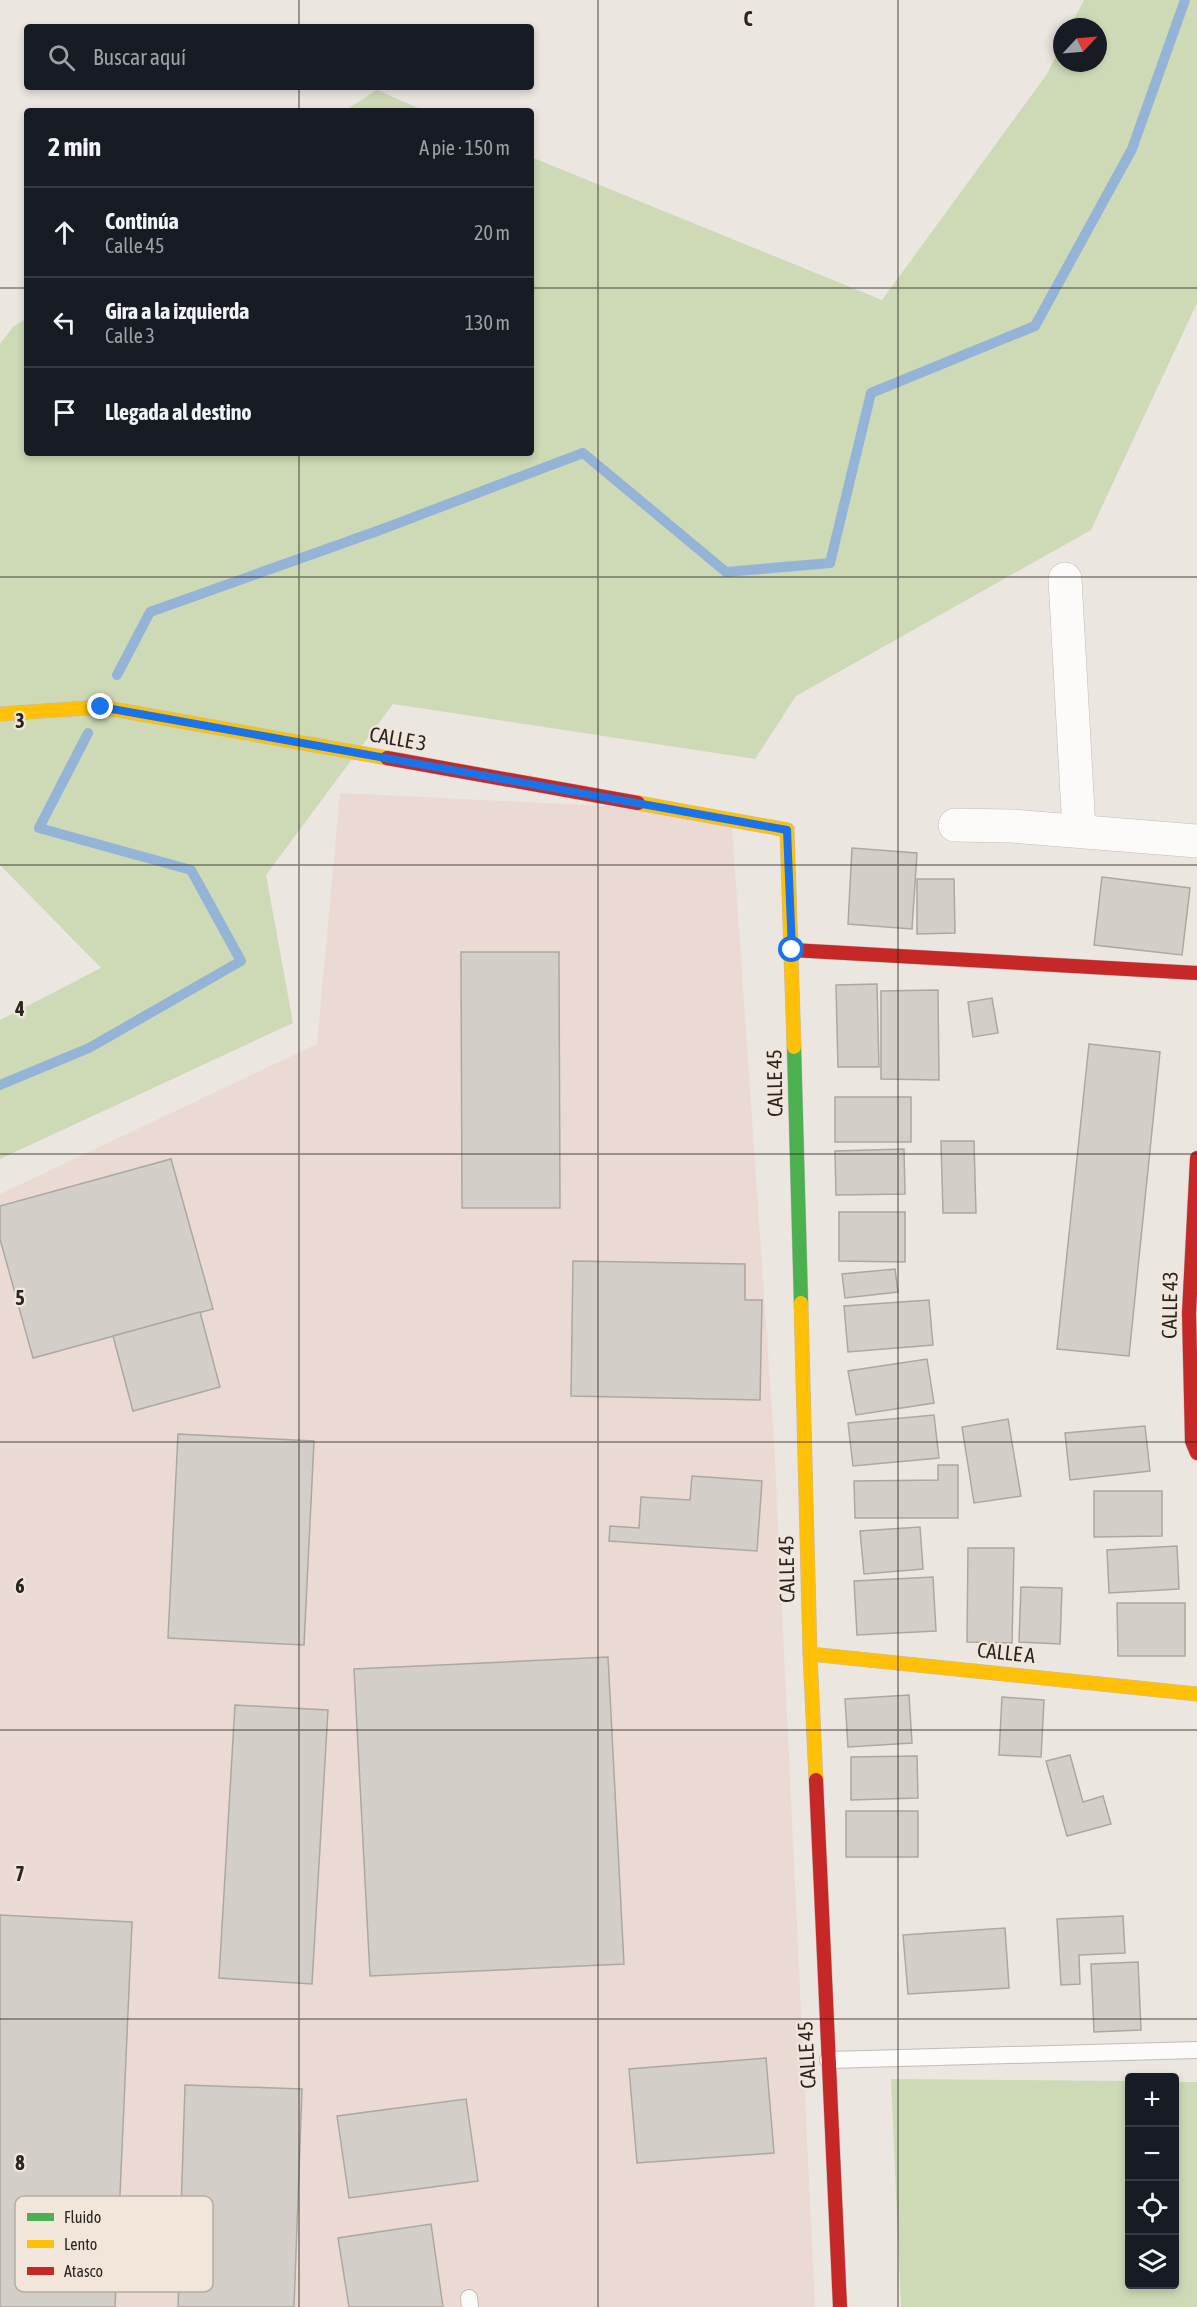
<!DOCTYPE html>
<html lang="es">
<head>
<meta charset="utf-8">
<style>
	:root { --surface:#171b24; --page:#20242c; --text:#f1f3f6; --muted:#9ea1a6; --line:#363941 }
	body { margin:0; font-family:"Asap Condensed",sans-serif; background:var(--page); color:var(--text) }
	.controls { position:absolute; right:18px; bottom:18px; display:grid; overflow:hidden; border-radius:6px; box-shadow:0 3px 9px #0003 }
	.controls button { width:54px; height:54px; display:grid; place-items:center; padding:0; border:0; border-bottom:2px solid var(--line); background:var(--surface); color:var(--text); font:30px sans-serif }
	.compass { position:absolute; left:1053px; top:18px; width:54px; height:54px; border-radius:50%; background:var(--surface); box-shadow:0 3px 9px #0003; rotate:64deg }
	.stop { position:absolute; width:18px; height:18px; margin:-14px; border:4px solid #1a73e8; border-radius:50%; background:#fff }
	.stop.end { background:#1a73e8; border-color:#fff; box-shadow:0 2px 6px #0008 }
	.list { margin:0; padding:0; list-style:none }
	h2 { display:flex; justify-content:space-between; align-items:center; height:78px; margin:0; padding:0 24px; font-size:26px }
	h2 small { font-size:20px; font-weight:400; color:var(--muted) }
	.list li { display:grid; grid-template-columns:39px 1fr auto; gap:18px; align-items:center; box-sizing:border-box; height:90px; padding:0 24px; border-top:2px solid var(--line) }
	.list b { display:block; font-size:22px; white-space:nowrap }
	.list p { margin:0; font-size:20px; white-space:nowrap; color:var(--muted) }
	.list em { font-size:20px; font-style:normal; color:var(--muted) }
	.icon { flex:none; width:33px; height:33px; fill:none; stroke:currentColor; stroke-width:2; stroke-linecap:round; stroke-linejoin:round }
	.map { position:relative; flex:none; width:1197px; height:2307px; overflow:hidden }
	.search { position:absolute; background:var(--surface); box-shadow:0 3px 9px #0003; left:24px; top:24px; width:510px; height:66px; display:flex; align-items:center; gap:15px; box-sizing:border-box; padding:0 21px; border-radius:6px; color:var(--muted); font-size:22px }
	.panel { position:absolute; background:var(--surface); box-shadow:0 3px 9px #0003; left:24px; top:108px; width:510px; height:348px; border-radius:6px }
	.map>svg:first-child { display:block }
	.industrial { fill:#ebdad3 }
	.green { fill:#ced9b6 }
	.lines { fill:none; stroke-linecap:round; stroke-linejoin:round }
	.stream { stroke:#93b4d6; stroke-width:10 }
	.building { fill:#d3cec8; stroke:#aca7a2; stroke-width:1.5 }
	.lane-casing { stroke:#c1bcb7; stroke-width:18 }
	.street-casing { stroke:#c1bcb7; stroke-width:34 }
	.fast-casing { stroke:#c1bcb7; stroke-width:15 }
	.slow-casing { stroke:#c1bcb7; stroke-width:15 }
	.jam-casing { stroke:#c1bcb7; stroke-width:15 }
	.lane { stroke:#fcfbfa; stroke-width:16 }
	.street { stroke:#fcfbfa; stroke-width:33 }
	.fast { stroke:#4caf50; stroke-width:14 }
	.slow { stroke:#ffc107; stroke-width:14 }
	.jam { stroke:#c62828; stroke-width:14 }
	.route { stroke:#1a73e8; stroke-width:8 }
	.grid { fill:none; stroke:#292521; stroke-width:1.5; stroke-opacity:0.55 }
	.labels { text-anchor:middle; stroke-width:4.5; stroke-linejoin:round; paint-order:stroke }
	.street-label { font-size:21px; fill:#292521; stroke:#f2e6da }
	.key { fill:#f2e6da; stroke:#b6aca2; stroke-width:1.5 }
	.key-label { font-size:16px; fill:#292521 }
	.grid-label { font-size:20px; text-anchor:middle; font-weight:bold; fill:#292521; stroke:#f2e6da; stroke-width:4.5; stroke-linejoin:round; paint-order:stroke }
</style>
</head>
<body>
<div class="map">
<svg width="1197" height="2307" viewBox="0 0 1197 2307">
	<rect width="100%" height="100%" fill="#ece6e0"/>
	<path class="industrial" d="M 340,793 L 731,812 L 774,1439 L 815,2307 L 0,2307 L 0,1194 L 317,1044 Z"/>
	<g class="green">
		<path d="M 1084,0 L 1197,0 L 1197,303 L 1091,530 L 796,696 L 755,759 L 393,704 L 266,875 L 293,1023 L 0,1159 L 0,1020 L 101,968 L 0,865 L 0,344 L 13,327 L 27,318 L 27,453 L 531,453 L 531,157 L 882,300 L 1047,74 L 1062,44 L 1062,63 L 1098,63 L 1098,27 L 1070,27 Z"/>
		<path d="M 377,90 L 425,111 L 344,111 Z"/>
		<path d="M 891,2079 L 1129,2081 L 1130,2284 L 1174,2284 L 1175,2082 L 1197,2082 L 1197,2307 L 901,2307 Z"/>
	</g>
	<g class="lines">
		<g class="stream">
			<path d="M 117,675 L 150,612 L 380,530 L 583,453 L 726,572 L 830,563 L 871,393 L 1035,326 L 1132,149 L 1185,0"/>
			<path d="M 0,1085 L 89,1048 L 241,961 L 191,870 L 39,828 L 88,733"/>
		</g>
	</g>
	<g class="building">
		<path d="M 852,848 L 917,853 L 912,929 L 848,924 Z"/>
		<path d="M 1102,877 L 1190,888 L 1182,955 L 1094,945 Z"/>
		<path d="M 917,879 L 954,879 L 955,933 L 917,934 Z"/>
		<path d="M 461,952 L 559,952 L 560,1208 L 462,1208 Z"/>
		<path d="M 877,984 L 879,1067 L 838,1067 L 836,985 Z"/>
		<path d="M 938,990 L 939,1080 L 881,1079 L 881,991 Z"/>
		<path d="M 992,998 L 998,1033 L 973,1037 L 968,1002 Z"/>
		<path d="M 1089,1044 L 1160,1052 L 1129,1356 L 1057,1349 Z"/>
		<rect x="835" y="1097" width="76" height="45"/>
		<path d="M 941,1141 L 974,1141 L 976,1213 L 943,1213 Z"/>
		<path d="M 904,1149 L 905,1194 L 836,1195 L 835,1151 Z"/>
		<path d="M 171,1159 L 213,1309 L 33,1358 L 0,1239 L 0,1206 Z"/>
		<path d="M 839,1212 L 905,1212 L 905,1262 L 839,1261 Z"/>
		<path d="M 573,1261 L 745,1264 L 745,1300 L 762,1300 L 760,1400 L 571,1396 Z"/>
		<path d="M 895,1269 L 898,1292 L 845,1298 L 842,1274 Z"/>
		<path d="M 929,1300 L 933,1345 L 848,1352 L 844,1306 Z"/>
		<path d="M 200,1312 L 220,1387 L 133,1411 L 113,1336 Z"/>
		<path d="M 927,1359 L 934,1403 L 856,1415 L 848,1371 Z"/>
		<path d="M 934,1415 L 939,1458 L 853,1466 L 848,1423 Z"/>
		<path d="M 1008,1419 L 1021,1496 L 974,1503 L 962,1427 Z"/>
		<path d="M 1145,1426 L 1150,1471 L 1070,1480 L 1065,1433 Z"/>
		<path d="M 178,1434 L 314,1441 L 304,1645 L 168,1638 Z"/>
		<path d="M 938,1465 L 958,1465 L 958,1518 L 855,1518 L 854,1481 L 938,1480 Z"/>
		<path d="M 692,1476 L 762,1481 L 757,1551 L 609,1541 L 610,1526 L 639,1528 L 641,1497 L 690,1500 Z"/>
		<path d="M 1094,1491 L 1162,1491 L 1162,1536 L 1094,1537 Z"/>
		<path d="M 920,1527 L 923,1569 L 864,1574 L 860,1531 Z"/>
		<path d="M 1177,1546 L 1179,1589 L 1109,1593 L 1107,1550 Z"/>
		<path d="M 968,1548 L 1014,1548 L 1012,1643 L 967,1642 Z"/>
		<path d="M 933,1577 L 936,1631 L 857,1635 L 854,1581 Z"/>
		<path d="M 1021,1587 L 1062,1588 L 1060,1644 L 1019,1642 Z"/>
		<path d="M 1117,1603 L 1185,1603 L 1185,1656 L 1118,1656 Z"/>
		<path d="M 608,1657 L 624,1964 L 370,1976 L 354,1669 Z"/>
		<path d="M 909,1695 L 912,1743 L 848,1747 L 845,1699 Z"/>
		<path d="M 1002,1697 L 1044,1700 L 1041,1757 L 999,1755 Z"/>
		<path d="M 235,1705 L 328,1710 L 312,1984 L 219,1978 Z"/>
		<path d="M 1070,1755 L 1083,1802 L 1103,1796 L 1111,1824 L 1067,1836 L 1046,1761 Z"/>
		<path d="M 917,1756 L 918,1798 L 851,1800 L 851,1757 Z"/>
		<rect x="846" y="1811" width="72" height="46"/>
		<path d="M 0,1915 L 132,1922 L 115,2307 L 0,2307 Z"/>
		<path d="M 1123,1916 L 1125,1953 L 1079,1955 L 1080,1984 L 1061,1985 L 1057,1919 Z"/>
		<path d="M 1005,1928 L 1009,1988 L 908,1994 L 903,1935 Z"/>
		<path d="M 1138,1962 L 1141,2030 L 1094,2032 L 1091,1964 Z"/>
		<path d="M 766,2058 L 774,2153 L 637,2163 L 629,2069 Z"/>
		<path d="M 185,2085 L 302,2089 L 294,2307 L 178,2307 Z"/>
		<path d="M 466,2099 L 478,2181 L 349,2198 L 337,2116 Z"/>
		<path d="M 431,2224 L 443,2307 L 349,2307 L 338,2238 Z"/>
	</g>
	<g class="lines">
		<g class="lane-casing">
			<g id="lane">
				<path d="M 828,2060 L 1197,2050"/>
				<path d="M 469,2298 L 470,2307"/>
			</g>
		</g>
		<g class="street-casing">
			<g id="street">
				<path d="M 1065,579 L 1079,830"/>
				<path d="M 955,825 L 1011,826 L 1197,841"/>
			</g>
		</g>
		<g class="fast-casing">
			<path id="fast" d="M 794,1047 L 801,1303"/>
		</g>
		<g class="slow-casing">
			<g id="slow">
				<path d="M 0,714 L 101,707 L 387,758"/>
				<path d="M 638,803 L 787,830 L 794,1047"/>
				<path d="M 801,1303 L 810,1654 L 816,1780"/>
				<path d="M 810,1654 L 1197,1694"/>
			</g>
		</g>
		<g class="jam-casing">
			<g id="jam">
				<path d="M 387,758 L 638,803"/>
				<path d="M 792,950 L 1197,973"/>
				<path d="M 1197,1158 L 1189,1313 L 1192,1441 L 1197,1453"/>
				<path d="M 816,1780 L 840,2307"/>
			</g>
		</g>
		<use href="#lane" class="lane"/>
		<use href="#street" class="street"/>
		<use href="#fast" class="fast"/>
		<use href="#slow" class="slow"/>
		<use href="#jam" class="jam"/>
	</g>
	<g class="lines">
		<path class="route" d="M 101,707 L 787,830 L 792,950"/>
	</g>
	<path class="grid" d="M 299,0 L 299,27M 598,0 L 598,2307M 898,0 L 898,2307M 299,87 L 299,111M 0,288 L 27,288M 531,288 L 1197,288M 299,453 L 299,2307M 0,577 L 1197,577M 0,865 L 1197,865M 0,1154 L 1197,1154M 0,1442 L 1197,1442M 0,1730 L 1197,1730M 0,2019 L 1197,2019"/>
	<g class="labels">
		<g class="street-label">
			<text transform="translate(398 739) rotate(10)" y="7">CALLE 3</text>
			<text transform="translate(775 1083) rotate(-91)" y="7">CALLE 45</text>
			<text transform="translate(1170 1305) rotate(-89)" y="7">CALLE 43</text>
			<text transform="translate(787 1569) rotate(-91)" y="7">CALLE 45</text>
			<text transform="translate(1006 1653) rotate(6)" y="7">CALLE A</text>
			<text transform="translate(807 2055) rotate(-93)" y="7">CALLE 45</text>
		</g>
	</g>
	<rect x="15" y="2196" width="198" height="96" rx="9" class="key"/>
	<rect x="27" y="2213" width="27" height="8" fill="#4caf50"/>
	<rect x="27" y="2240" width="27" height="8" fill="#ffc107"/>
	<rect x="27" y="2267" width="27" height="8" fill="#c62828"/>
	<g class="key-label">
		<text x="64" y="2223">Fluido</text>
		<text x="64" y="2250">Lento</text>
		<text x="64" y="2277">Atasco</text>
	</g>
	<g class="grid-label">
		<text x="748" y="26">C</text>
		<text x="20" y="728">3</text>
		<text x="20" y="1016">4</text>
		<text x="20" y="1305">5</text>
		<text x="20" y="1593">6</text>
		<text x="20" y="1881">7</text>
		<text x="20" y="2170">8</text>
	</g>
</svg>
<div class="controls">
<button>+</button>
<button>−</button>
<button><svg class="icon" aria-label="locate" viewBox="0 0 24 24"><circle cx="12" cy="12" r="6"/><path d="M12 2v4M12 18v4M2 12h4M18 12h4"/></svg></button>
<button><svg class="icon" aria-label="layers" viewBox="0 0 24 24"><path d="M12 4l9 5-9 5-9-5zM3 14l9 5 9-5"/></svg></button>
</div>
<svg class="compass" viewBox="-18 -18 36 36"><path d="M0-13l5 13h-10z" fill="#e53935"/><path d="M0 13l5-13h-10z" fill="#9ea1a6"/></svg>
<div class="stop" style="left:792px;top:950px"></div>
<div class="stop end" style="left:101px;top:707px"></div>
<div class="search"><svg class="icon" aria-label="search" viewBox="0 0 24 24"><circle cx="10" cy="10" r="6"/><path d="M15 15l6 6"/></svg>Buscar aquí</div>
<section class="panel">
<h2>2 min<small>A pie · 150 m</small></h2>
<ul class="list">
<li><svg class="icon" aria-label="ahead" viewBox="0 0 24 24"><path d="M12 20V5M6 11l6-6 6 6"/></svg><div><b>Continúa</b><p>Calle 45</p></div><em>20 m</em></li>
<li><svg class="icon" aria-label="left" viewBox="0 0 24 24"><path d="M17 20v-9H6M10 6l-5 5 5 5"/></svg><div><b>Gira a la izquierda</b><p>Calle 3</p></div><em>130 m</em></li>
<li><svg class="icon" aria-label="arrive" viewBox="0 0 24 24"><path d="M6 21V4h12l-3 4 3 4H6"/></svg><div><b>Llegada al destino</b></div></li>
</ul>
</section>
</div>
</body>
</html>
